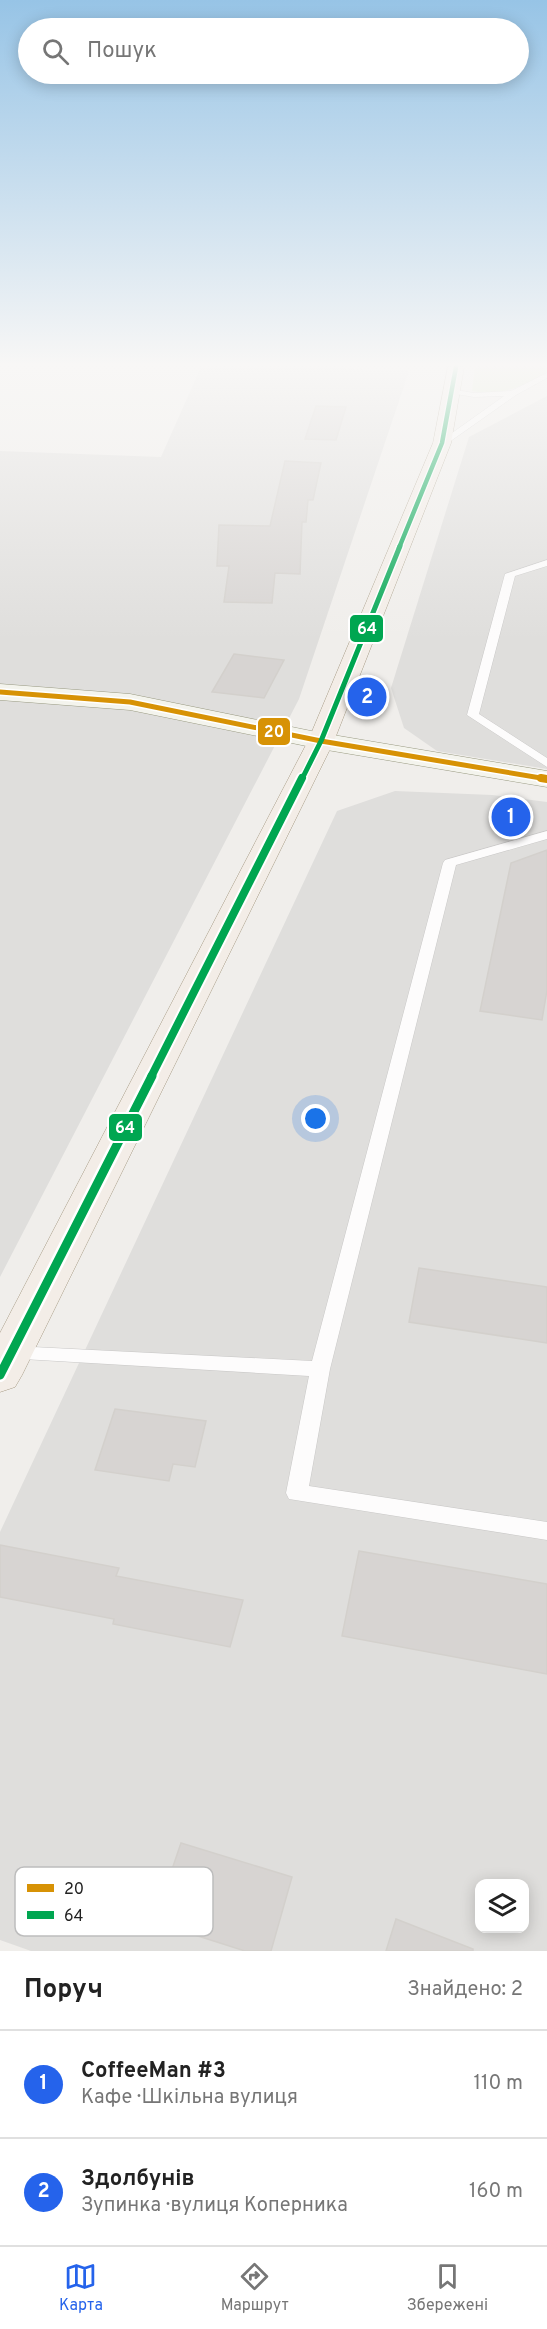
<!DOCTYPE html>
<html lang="uk">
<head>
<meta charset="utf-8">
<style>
	:root { --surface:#fff; --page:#f6f6f6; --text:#222; --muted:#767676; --line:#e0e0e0; --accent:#2563eb }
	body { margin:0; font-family:Overpass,sans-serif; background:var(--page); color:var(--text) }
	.controls { position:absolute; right:18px; bottom:18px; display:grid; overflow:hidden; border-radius:12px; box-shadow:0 3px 15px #0003 }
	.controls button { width:54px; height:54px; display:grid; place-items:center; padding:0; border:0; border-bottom:2px solid var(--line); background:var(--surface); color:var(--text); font:30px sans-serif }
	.you { position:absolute; left:316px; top:1119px; width:21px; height:21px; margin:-15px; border:4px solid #fff; border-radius:50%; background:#1a73e8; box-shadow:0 0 0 9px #1a73e833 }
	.badge { display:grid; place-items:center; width:39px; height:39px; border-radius:50%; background:var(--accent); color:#fff; font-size:20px; font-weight:700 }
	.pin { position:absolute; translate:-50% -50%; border:3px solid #fff; box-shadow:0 2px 6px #0006 }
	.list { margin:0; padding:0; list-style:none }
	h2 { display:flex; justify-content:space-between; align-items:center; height:78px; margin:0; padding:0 24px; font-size:26px }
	h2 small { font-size:20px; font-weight:400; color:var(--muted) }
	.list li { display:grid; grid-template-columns:39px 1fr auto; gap:18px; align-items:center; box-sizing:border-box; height:108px; padding:0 24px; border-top:2px solid var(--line) }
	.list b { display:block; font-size:22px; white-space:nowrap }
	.list p { margin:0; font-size:20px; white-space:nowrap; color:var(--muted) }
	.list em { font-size:20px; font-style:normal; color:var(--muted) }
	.icon { flex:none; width:33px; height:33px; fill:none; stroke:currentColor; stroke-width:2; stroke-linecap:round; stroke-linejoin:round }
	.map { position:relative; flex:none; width:547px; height:1951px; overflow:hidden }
	.search { position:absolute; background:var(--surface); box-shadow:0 3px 15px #0003; left:18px; right:18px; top:18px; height:66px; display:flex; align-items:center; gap:15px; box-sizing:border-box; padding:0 21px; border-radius:33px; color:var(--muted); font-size:22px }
	.sheet { height:294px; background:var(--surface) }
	nav { display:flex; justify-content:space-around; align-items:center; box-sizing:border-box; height:84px; border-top:2px solid var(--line); background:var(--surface); font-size:16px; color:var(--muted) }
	nav a { display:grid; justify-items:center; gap:3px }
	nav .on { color:var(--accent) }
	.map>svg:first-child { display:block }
	.residential { fill:#dfdedc; fill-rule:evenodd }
	.grass { fill:#ddeccb }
	.building { fill:#d7d4d2; stroke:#d3d0cc; stroke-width:1.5 }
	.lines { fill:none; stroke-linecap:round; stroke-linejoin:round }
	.lane-casing { stroke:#c9c8c7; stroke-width:1 }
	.secondary-casing { stroke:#999a82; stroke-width:1 }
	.primary-casing { stroke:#a79c86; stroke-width:1 }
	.lane { fill:#fdfcfc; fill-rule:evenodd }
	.secondary { fill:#f4f4ed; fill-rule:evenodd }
	.primary { fill:#f3ede7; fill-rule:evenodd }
	.bus-1-far1-casing { stroke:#fff; stroke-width:8 }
	.bus-1-casing { stroke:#fff; stroke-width:12 }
	.bus-2-far3-casing { stroke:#fff; stroke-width:7 }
	.bus-2-far2-casing { stroke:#fff; stroke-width:8 }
	.bus-2-far1-casing { stroke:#fff; stroke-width:12 }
	.bus-2-casing { stroke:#fff; stroke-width:14 }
	.bus-1-far1 { stroke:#d79205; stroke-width:5 }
	.bus-1 { stroke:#d79205; stroke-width:8 }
	.bus-2-far3 { stroke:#00a651; stroke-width:4.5 }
	.bus-2-far2 { stroke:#00a651; stroke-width:5 }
	.bus-2-far1 { stroke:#00a651; stroke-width:8 }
	.bus-2 { stroke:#00a651; stroke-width:9 }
	.key { fill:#fff; stroke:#bdbdbd; stroke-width:1.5 }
	.key-label { font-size:16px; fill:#222 }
	.line-badge { stroke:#fff; stroke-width:2 }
	.badge-label { font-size:16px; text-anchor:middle; font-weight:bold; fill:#fff }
</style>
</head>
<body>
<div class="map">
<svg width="547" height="1951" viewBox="0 0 547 1951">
	<rect width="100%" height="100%" fill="#f0eeeb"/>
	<g class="residential">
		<path d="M 201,367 L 295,367 L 409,371 L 299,699 L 0,1277 L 0,451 L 161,457 Z"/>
		<path d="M 547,396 L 547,769 L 437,751 L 404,728 L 391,688 L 469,437 Z"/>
		<path d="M 395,791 L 492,795 L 547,802 L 547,1951 L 31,1951 L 0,1940 L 0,1532 L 337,811 ZM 480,1884 L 524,1884 L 524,1928 L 480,1928 Z"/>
	</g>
	<path class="grass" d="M 475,367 L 545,367 L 546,371 C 528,387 496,397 472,391 Z"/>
	<g class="building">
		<path d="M 316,406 L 346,407 L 336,440 L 305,439 Z"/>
		<path d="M 285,461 L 321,463 L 313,500 L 308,500 L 306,522 L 302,522 L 300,574 L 275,573 L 272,603 L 224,602 L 229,566 L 217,566 L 219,525 L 270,526 Z"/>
		<path d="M 234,654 L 284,660 L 264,698 L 212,692 Z"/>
		<path d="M 547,850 L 547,990 L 542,1020 L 480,1011 L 511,863 Z"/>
		<path d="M 419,1268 L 547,1287 L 547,1343 L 409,1322 Z"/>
		<path d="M 115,1409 L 206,1421 L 195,1467 L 173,1464 L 169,1481 L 95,1470 Z"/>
		<path d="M 0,1545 L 119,1568 L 116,1576 L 243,1600 L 230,1647 L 113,1624 L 114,1619 L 0,1597 Z"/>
		<path d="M 359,1551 L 547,1584 L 547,1674 L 342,1636 Z"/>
		<path d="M 181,1843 L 292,1877 L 271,1951 L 245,1951 L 154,1922 Z"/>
		<path d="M 396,1919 L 473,1949 L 473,1951 L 386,1951 Z"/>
	</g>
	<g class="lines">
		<g class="lane-casing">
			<g id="lane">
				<path d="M 547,373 L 547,378 L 516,395 L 445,445 L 438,443 L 504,396 L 474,397 L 450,393 L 450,389 L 474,393 L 511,391 Z"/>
				<path d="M 547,560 L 547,566 L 515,576 L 479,714 L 547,758 L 547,767 L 467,715 L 505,574 Z"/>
				<path d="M 547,831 L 547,839 L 456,865 L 330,1369 L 309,1486 L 547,1522 L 547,1540 L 289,1499 L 286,1493 L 309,1376 L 6,1358 L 3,1353 L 6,1348 L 13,1346 L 312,1361 L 443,863 L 445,860 Z"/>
			</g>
		</g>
		<g class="secondary-casing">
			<path id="secondary" d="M 0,684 L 130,694 L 321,733 L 547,771 L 547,787 L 321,749 L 130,710 L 0,700 Z"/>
		</g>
		<g class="primary-casing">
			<path id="primary" d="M 448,367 L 464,367 L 451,443 L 334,741 L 22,1375 L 15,1387 L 0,1392 L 0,1333 L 308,741 L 433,443 Z"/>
		</g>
		<use href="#lane" class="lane"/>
		<use href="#secondary" class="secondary"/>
		<use href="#primary" class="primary"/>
		<g class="bus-1-far1-casing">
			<path id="bus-1-far1" d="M 0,692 L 130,702 L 321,741 L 547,779"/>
		</g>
		<g class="bus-1-casing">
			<path id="bus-1" d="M 541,778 L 547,779"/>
		</g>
		<g class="bus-2-far3-casing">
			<path id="bus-2-far3" d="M 399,548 L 442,443 L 456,367"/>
		</g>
		<g class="bus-2-far2-casing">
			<path id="bus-2-far2" d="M 302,779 L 321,741 L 400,546"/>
		</g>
		<g class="bus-2-far1-casing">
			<path id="bus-2-far1" d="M 151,1077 L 302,778"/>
		</g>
		<g class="bus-2-casing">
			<path id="bus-2" d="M 0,1375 L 152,1076"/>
		</g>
		<use href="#bus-1-far1" class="bus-1-far1"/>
		<use href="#bus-1" class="bus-1"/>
		<use href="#bus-2-far3" class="bus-2-far3"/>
		<use href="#bus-2-far2" class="bus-2-far2"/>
		<use href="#bus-2-far1" class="bus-2-far1"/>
		<use href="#bus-2" class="bus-2"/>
	</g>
	<linearGradient id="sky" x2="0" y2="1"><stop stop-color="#97c4e6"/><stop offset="0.57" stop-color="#f8f7f6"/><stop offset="1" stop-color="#f8f7f6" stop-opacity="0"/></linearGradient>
	<rect width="547" height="640" fill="url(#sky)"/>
	<rect x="15" y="1867" width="198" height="69" rx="9" class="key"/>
	<rect x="27" y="1884" width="27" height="8" fill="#d79205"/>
	<rect x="27" y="1911" width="27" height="8" fill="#00a651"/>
	<g class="key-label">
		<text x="64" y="1894">20</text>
		<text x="64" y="1921">64</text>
	</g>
	<g class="line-badge">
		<rect x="349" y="614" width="35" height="29" rx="6" fill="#00a651"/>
		<rect x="257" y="717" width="34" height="29" rx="6" fill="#d79205"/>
		<rect x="108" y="1113" width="35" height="29" rx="6" fill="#00a651"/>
	</g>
	<g class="badge-label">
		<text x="367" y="634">64</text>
		<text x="274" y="737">20</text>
		<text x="125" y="1133">64</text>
	</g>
</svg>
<div class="controls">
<button><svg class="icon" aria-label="layers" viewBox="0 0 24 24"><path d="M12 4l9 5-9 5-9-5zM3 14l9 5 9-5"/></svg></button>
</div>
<div class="you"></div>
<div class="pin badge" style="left:511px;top:817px">1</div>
<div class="pin badge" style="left:367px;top:697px">2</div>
<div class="search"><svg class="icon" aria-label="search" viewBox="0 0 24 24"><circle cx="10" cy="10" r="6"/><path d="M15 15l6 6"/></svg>Пошук</div>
</div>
<section class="sheet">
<h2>Поруч<small>Знайдено: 2</small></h2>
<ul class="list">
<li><span class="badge">1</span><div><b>CoffeeMan #3</b><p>Кафе · Шкільна вулиця</p></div><em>110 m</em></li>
<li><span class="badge">2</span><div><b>Здолбунів</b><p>Зупинка · вулиця Коперника</p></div><em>160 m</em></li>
</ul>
</section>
<nav>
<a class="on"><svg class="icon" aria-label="map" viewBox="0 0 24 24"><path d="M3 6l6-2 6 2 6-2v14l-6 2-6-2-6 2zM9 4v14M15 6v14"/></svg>Карта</a>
<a><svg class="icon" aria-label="directions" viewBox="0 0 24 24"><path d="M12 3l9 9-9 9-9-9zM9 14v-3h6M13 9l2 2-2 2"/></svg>Маршрут</a>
<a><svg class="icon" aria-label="saved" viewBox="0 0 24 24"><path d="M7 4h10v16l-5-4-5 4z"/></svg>Збережені</a>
</nav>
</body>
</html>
